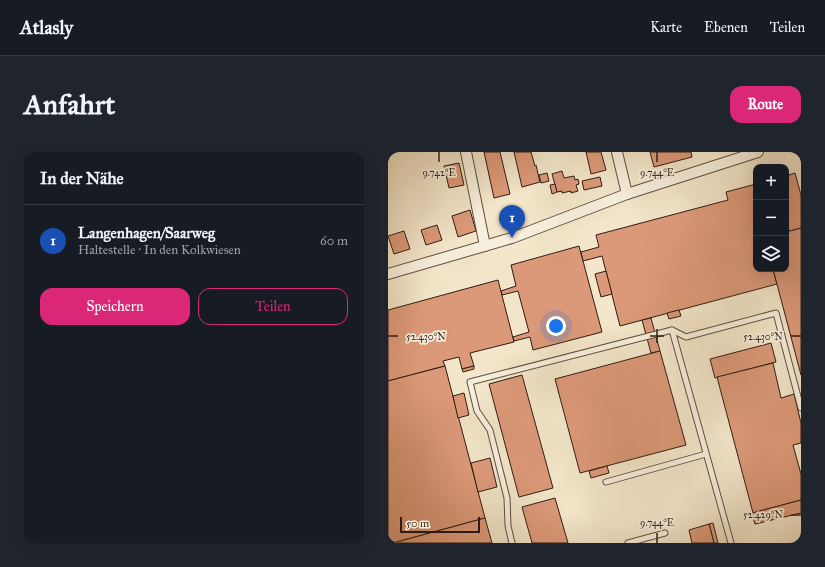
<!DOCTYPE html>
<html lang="de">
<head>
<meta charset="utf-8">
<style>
	:root { --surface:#171b24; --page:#20242c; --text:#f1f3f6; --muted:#9ea1a6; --line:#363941; --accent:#db2777 }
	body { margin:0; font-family:"IM FELL Great Primer",serif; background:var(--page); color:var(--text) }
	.controls { position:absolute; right:12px; top:12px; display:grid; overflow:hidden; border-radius:8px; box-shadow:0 4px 16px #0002 }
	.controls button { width:36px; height:36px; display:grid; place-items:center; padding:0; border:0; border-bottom:1px solid var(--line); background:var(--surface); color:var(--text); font:20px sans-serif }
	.scale { position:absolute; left:12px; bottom:10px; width:80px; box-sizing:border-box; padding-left:4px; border:2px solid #2e1c12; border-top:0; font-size:11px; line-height:14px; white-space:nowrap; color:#2e1c12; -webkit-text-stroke:3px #f7efdd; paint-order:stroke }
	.you { position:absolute; left:168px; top:174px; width:14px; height:14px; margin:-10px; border:3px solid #fff; border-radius:50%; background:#1a73e8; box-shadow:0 0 0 6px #1a73e833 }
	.badge { display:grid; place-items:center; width:26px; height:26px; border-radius:50%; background:var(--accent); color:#fff; font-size:13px; font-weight:700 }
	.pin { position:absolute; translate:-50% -33px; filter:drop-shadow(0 1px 2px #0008) }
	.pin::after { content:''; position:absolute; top:21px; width:14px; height:12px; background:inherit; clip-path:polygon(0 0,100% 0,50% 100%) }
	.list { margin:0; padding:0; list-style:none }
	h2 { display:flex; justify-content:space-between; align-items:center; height:52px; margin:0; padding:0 16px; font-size:17px }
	h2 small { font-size:13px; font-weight:400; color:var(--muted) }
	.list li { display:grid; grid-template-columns:26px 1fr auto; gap:12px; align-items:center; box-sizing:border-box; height:72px; padding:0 16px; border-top:1px solid var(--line) }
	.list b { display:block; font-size:15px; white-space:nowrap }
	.list p { margin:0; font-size:13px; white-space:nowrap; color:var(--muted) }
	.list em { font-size:13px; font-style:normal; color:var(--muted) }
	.actions { display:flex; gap:8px; padding:12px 16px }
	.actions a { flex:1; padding:9px 0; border:1px solid var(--accent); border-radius:12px; text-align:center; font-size:14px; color:var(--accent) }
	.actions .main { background:var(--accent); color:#fff }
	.icon { flex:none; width:22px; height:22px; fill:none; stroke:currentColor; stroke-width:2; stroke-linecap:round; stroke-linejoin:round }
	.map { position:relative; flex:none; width:413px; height:391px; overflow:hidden; border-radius:12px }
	header { display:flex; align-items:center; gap:24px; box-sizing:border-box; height:56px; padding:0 20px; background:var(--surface); border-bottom:1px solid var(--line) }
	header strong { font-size:19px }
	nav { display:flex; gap:22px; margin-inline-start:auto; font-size:14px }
	.intro { display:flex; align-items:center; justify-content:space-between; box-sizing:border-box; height:96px; padding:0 24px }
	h1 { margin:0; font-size:28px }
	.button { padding:10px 18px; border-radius:12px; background:var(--accent); color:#fff; font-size:14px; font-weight:700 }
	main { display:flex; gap:24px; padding:0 24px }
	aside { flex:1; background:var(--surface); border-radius:12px; box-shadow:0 4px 16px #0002 }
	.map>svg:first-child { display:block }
	.building { fill:#dc9979; stroke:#2e1c12 }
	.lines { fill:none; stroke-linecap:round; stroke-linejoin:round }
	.lane-casing { stroke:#5f4e40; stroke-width:7 }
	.street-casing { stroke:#5f4e40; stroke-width:12 }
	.lane { stroke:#f7efdd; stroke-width:5 }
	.street { stroke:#f7efdd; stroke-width:10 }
	.ticks { fill:none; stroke:#2e1c12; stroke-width:1.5 }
	.ticks-label { font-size:10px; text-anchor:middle; fill:#2e1c12; stroke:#f7efdd; stroke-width:3.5; stroke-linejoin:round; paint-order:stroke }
</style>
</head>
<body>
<header>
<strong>Atlasly</strong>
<nav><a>Karte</a><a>Ebenen</a><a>Teilen</a></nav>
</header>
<div class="intro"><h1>Anfahrt</h1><a class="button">Route</a></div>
<main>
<aside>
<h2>In der Nähe<small></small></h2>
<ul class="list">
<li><span class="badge" style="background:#1a4fb4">1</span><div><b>Langenhagen/Saarweg</b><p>Haltestelle · In den Kolkwiesen</p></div><em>60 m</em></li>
</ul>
<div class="actions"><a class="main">Speichern</a><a>Teilen</a></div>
</aside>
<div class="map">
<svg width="413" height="391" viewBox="0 0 413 391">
	<rect width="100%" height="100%" fill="#f3e6ca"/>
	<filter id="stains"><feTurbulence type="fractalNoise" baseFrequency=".005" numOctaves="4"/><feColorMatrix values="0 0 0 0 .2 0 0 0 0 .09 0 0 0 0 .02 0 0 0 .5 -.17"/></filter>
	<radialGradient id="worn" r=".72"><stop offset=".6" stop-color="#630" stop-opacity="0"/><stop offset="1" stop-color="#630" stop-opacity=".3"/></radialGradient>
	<g class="building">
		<path d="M 96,0 L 112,0 L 122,42 L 106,46 Z"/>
		<path d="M 126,0 L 143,0 L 147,14 L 148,13 L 152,30 L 134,35 Z"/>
		<path d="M 198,0 L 213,0 L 218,18 L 203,22 Z"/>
		<path d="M 262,0 L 303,0 L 304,5 L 266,15 Z"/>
		<path d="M 71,11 L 76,33 L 61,36 L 56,14 Z"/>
		<path d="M 174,19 L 176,26 L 186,24 L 187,28 L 190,27 L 191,32 L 188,33 L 190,39 L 183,41 L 183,39 L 174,41 L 174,39 L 169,40 L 164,22 Z"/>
		<path d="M 159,21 L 161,29 L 153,31 L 151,23 Z"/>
		<path d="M 407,21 L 413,43 L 413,76 L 398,80 L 398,24 Z"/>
		<path d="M 212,25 L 214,34 L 196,38 L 194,29 Z"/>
		<path d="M 167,32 L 169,40 L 164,42 L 162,33 Z"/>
		<path d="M 368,32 L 368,117 L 385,117 L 389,132 L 232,174 L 214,104 L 195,109 L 193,100 L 211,95 L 208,83 L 340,48 L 338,40 Z"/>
		<path d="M 82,58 L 88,79 L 70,85 L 64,64 Z"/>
		<path d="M 49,73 L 54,88 L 38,93 L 33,78 Z"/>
		<path d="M 413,76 L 413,223 L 385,117 L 398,117 L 398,80 Z"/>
		<path d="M 16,79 L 22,97 L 6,102 L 0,84 Z"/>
		<path d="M 191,94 L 214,180 L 145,198 L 142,185 L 126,189 L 125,185 L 141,180 L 130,139 L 114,143 L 113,139 L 128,134 L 123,113 Z"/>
		<path d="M 218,119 L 224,142 L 213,145 L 207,122 Z"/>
		<path d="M 110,128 L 126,190 L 82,201 L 86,214 L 74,217 L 71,205 L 55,209 L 57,214 L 0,229 L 0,158 Z"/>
		<path d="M 291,158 L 293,164 L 281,167 L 279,161 Z"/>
		<path d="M 263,166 L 272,199 L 263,201 L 254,168 Z"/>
		<path d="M 383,191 L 388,210 L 327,226 L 322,207 Z"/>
		<path d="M 272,199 L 298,293 L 192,321 L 167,227 Z"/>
		<path d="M 385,211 L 393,246 L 406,242 L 413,271 L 413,291 L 405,293 L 413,322 L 413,348 L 365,361 L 329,225 Z"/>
		<path d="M 57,214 L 97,366 L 5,391 L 0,391 L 0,229 Z"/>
		<path d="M 86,214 L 86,217 L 75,220 L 74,217 Z"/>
		<path d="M 134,223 L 165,336 L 131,345 L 101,232 Z"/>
		<path d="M 76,241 L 81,263 L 70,266 L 65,244 Z"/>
		<path d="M 102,306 L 109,335 L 90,340 L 83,311 Z"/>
		<path d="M 219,314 L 221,321 L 203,326 L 201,319 Z"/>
		<path d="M 167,346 L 180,391 L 144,391 L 134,355 Z"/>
		<path d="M 413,348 L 413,361 L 367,372 L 364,361 Z"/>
		<path d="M 97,366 L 104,391 L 5,391 Z"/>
		<path d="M 325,371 L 330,391 L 326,391 L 321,372 Z"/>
		<path d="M 321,372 L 326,391 L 304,391 L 301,378 Z"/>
	</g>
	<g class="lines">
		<g class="lane-casing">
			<g id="lane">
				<path d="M 284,178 L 343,391"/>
				<path d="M 218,330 L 318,302"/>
				<path d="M 124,391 L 120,374 L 119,346 L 102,278 L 89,259 L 82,230 L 284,178 L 298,185 L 388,161 L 413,256"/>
				<path d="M 240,391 L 277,381"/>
			</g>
		</g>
		<g class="street-casing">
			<g id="street">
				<path d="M 78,0 L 97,94"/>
				<path d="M 229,0 L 239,42"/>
				<path d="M 0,122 L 124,86 L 239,42 L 370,0"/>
			</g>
		</g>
		<use href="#lane" class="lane"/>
		<use href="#street" class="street"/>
	</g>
	<path class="ticks" d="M 51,0 L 51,10M 269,0 L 269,10M 269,177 L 269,191M 0,184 L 10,184M 262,184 L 276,184M 403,184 L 413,184M 403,363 L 413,363M 269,381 L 269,391"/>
	<g class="ticks-label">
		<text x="51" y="24">9.742°E</text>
		<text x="269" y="24">9.744°E</text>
		<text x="38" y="188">52.430°N</text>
		<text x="375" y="188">52.430°N</text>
		<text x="375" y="366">52.429°N</text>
		<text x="269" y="374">9.744°E</text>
	</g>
	<rect width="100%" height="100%" filter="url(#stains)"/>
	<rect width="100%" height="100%" fill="url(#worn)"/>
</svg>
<div class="controls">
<button>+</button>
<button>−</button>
<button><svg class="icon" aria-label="layers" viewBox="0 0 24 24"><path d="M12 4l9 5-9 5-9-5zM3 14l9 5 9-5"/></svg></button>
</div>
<div class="scale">50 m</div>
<div class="you"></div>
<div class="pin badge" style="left:124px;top:86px;background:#1a4fb4">1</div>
</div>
</main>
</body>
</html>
